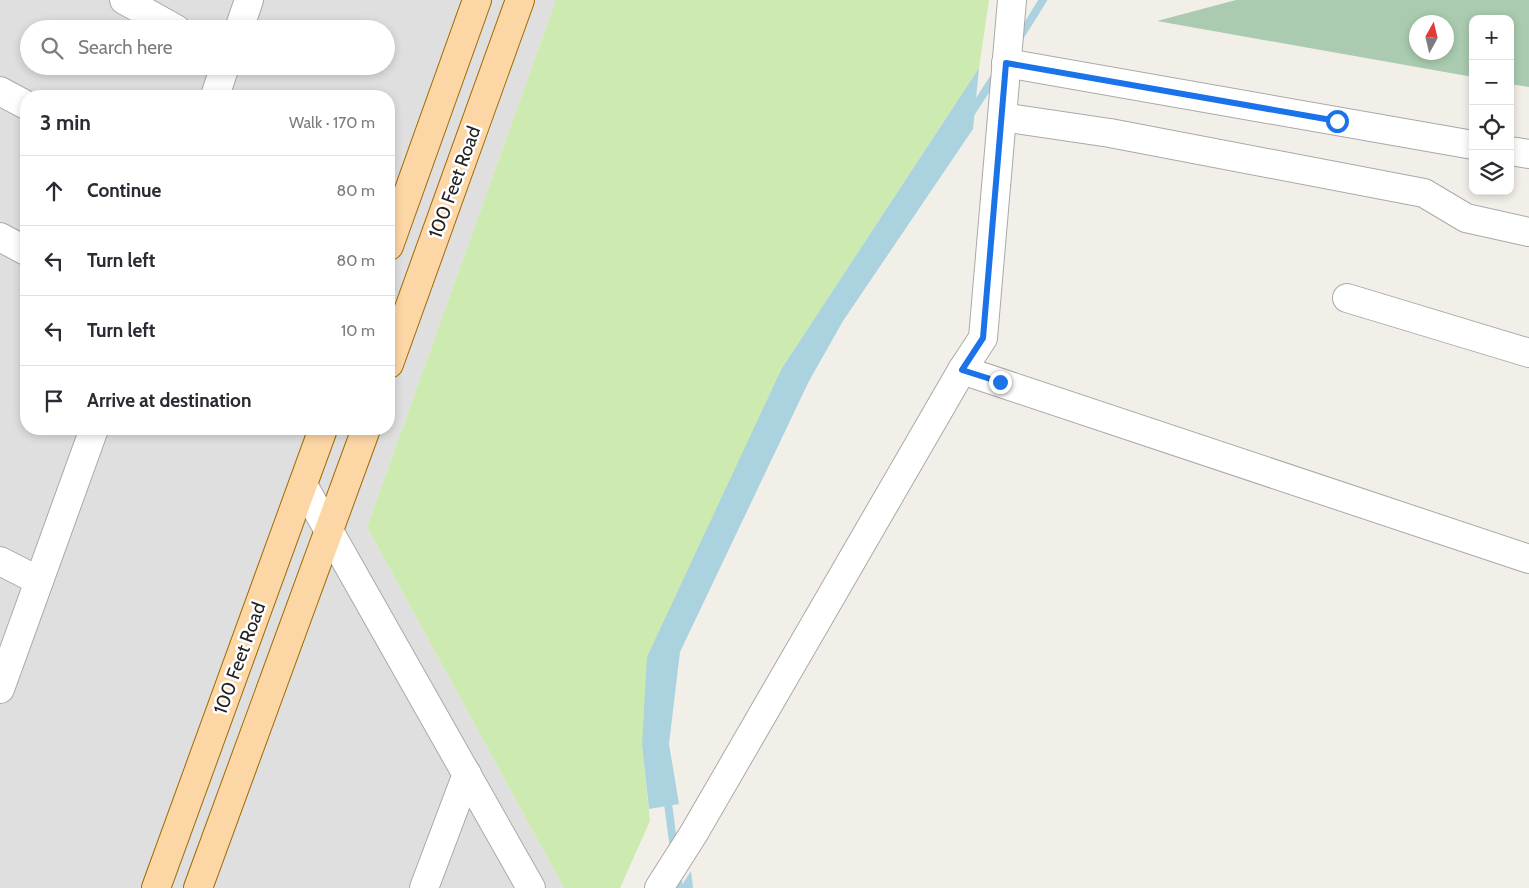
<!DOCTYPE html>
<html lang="en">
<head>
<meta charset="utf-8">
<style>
	:root { --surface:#fff; --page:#f2f2f3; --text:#2b2b33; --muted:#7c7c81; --line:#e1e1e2 }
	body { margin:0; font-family:Cabin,sans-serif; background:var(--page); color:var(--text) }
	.controls { position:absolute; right:15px; top:15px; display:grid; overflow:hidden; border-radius:10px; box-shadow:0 2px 8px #0003 }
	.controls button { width:45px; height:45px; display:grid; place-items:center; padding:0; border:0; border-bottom:1px solid var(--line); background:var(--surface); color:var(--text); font:25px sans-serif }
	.compass { position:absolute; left:1409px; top:15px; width:45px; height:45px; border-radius:50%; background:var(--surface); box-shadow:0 2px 8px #0003; rotate:8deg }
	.stop { position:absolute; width:15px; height:15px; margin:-11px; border:4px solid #1a73e8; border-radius:50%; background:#fff }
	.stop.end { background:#1a73e8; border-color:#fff; box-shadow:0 1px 5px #0008 }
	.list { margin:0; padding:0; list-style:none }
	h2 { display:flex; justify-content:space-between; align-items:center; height:65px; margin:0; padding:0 20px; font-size:21px }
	h2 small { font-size:16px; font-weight:400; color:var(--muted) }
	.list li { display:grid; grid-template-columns:32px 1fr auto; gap:15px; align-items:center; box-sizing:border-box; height:70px; padding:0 20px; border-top:1px solid var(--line) }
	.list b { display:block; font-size:19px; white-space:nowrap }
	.list em { font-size:16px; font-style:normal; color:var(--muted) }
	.icon { flex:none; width:28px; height:28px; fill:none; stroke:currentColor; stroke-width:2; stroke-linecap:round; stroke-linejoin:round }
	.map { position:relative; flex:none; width:1529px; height:888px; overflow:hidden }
	.search { position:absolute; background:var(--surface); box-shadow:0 2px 8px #0003; left:20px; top:20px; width:375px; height:55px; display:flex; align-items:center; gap:12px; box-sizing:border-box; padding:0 18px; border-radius:28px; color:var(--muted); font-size:19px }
	.panel { position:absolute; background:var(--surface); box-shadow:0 2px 8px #0003; left:20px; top:90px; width:375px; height:345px; border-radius:20px }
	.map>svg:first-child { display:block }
	.residential { fill:#e0dfdf; fill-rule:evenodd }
	.grass { fill:#cdebb0 }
	.cemetery { fill:#aacbaf; fill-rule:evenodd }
	.water { fill:#aad3df }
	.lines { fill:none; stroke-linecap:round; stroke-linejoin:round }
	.stream { stroke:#aad3df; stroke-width:8 }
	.minor-casing { stroke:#a9a9a9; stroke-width:30 }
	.major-casing { stroke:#a06b00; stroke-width:30 }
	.minor { stroke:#fff; stroke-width:28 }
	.major { stroke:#fcd6a4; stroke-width:28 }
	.route { stroke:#1a73e8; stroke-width:6 }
	.labels { text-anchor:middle; stroke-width:5; stroke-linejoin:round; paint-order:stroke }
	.street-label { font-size:19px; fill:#222; stroke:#fff }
</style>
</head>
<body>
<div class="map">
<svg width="1529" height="888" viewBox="0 0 1529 888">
	<rect width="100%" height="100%" fill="#f2efe9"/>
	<path class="residential" d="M 0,0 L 556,0 L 367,527 L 564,888 L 0,888 ZM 29,29 L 386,29 L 386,66 L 29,66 ZM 26,96 L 389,96 L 389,429 L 26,429 Z"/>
	<path class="grass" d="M 556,0 L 989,0 L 979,68 L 782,368 L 642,745 L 650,821 L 620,888 L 564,888 L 367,527 Z"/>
	<path class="cemetery" d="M 1236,0 L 1529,0 L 1529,87 L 1510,84 L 1510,19 L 1473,19 L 1473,77 L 1157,21 ZM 1416,22 L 1446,22 L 1446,52 L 1416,52 Z"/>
	<g class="water">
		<path d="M 979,68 L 973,129 L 843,321 L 809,381 L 680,652 L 669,744 L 679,804 L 649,809 L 642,745 L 647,657 L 782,368 Z"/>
		<path d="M 691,871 L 693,888 L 680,888 Z"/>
	</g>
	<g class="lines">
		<g class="stream">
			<path d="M 1018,40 L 1043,0"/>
			<path d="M 969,116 L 997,73"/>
			<path d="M 667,796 L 674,849"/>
			<path d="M 677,873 L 679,888"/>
		</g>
		<g class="minor-casing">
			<g id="minor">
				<path d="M 124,0 L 176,29"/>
				<path d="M 239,29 L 249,0"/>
				<path d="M 1006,63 L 1473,145"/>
				<path d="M 0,91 L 26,105"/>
				<path d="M 215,96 L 225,66"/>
				<path d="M 1002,117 L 1110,133 L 1424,193 L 1466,218 L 1529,232"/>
				<path d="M 1510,151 L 1529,154"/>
				<path d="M 0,237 L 26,251"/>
				<path d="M 1347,298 L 1529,353"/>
				<path d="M 962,370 L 1529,559"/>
				<path d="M 303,485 L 531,888"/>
				<path d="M 0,561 L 39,581"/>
				<path d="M 0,689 L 94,429"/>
				<path d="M 424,888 L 467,774"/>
				<path d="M 659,888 L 694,833 L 962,370 L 983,338 L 1012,0"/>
			</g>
		</g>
		<g class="major-casing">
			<g id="major">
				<path d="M 389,246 L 477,0"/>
				<path d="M 389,364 L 520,0"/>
				<path d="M 156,888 L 323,429"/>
				<path d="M 198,888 L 366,429"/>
			</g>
		</g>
		<use href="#minor" class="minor"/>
		<use href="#major" class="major"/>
	</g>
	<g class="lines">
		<path class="route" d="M 1000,382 L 962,370 L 983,338 L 1006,63 L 1337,121"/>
	</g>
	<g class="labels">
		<g class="street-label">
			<text transform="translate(454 182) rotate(-70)" y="7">100 Feet Road</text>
			<text transform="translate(239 658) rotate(-70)" y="7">100 Feet Road</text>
		</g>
	</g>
</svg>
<div class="controls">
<button>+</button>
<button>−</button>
<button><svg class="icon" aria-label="locate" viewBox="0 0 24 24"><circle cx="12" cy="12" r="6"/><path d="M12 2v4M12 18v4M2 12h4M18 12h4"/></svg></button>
<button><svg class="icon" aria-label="layers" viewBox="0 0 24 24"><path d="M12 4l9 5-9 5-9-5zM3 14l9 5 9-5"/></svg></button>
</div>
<svg class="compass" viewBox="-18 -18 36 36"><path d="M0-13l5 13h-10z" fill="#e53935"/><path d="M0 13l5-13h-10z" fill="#7c7c81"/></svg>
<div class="stop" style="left:1337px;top:121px"></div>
<div class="stop end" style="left:1000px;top:382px"></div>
<div class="search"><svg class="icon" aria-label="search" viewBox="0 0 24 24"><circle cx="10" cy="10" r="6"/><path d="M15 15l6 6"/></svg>Search here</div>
<section class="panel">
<h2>3 min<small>Walk · 170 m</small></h2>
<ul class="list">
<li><svg class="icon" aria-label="ahead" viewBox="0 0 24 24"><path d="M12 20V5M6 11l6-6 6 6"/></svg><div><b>Continue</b></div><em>80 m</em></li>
<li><svg class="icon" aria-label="left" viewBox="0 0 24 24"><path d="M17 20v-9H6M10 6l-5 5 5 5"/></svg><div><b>Turn left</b></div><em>80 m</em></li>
<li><svg class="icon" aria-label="left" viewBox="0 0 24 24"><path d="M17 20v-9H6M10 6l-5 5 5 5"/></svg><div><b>Turn left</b></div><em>10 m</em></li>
<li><svg class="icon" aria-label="arrive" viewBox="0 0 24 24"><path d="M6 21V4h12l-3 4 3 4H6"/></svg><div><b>Arrive at destination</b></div></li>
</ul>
</section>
</div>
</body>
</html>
